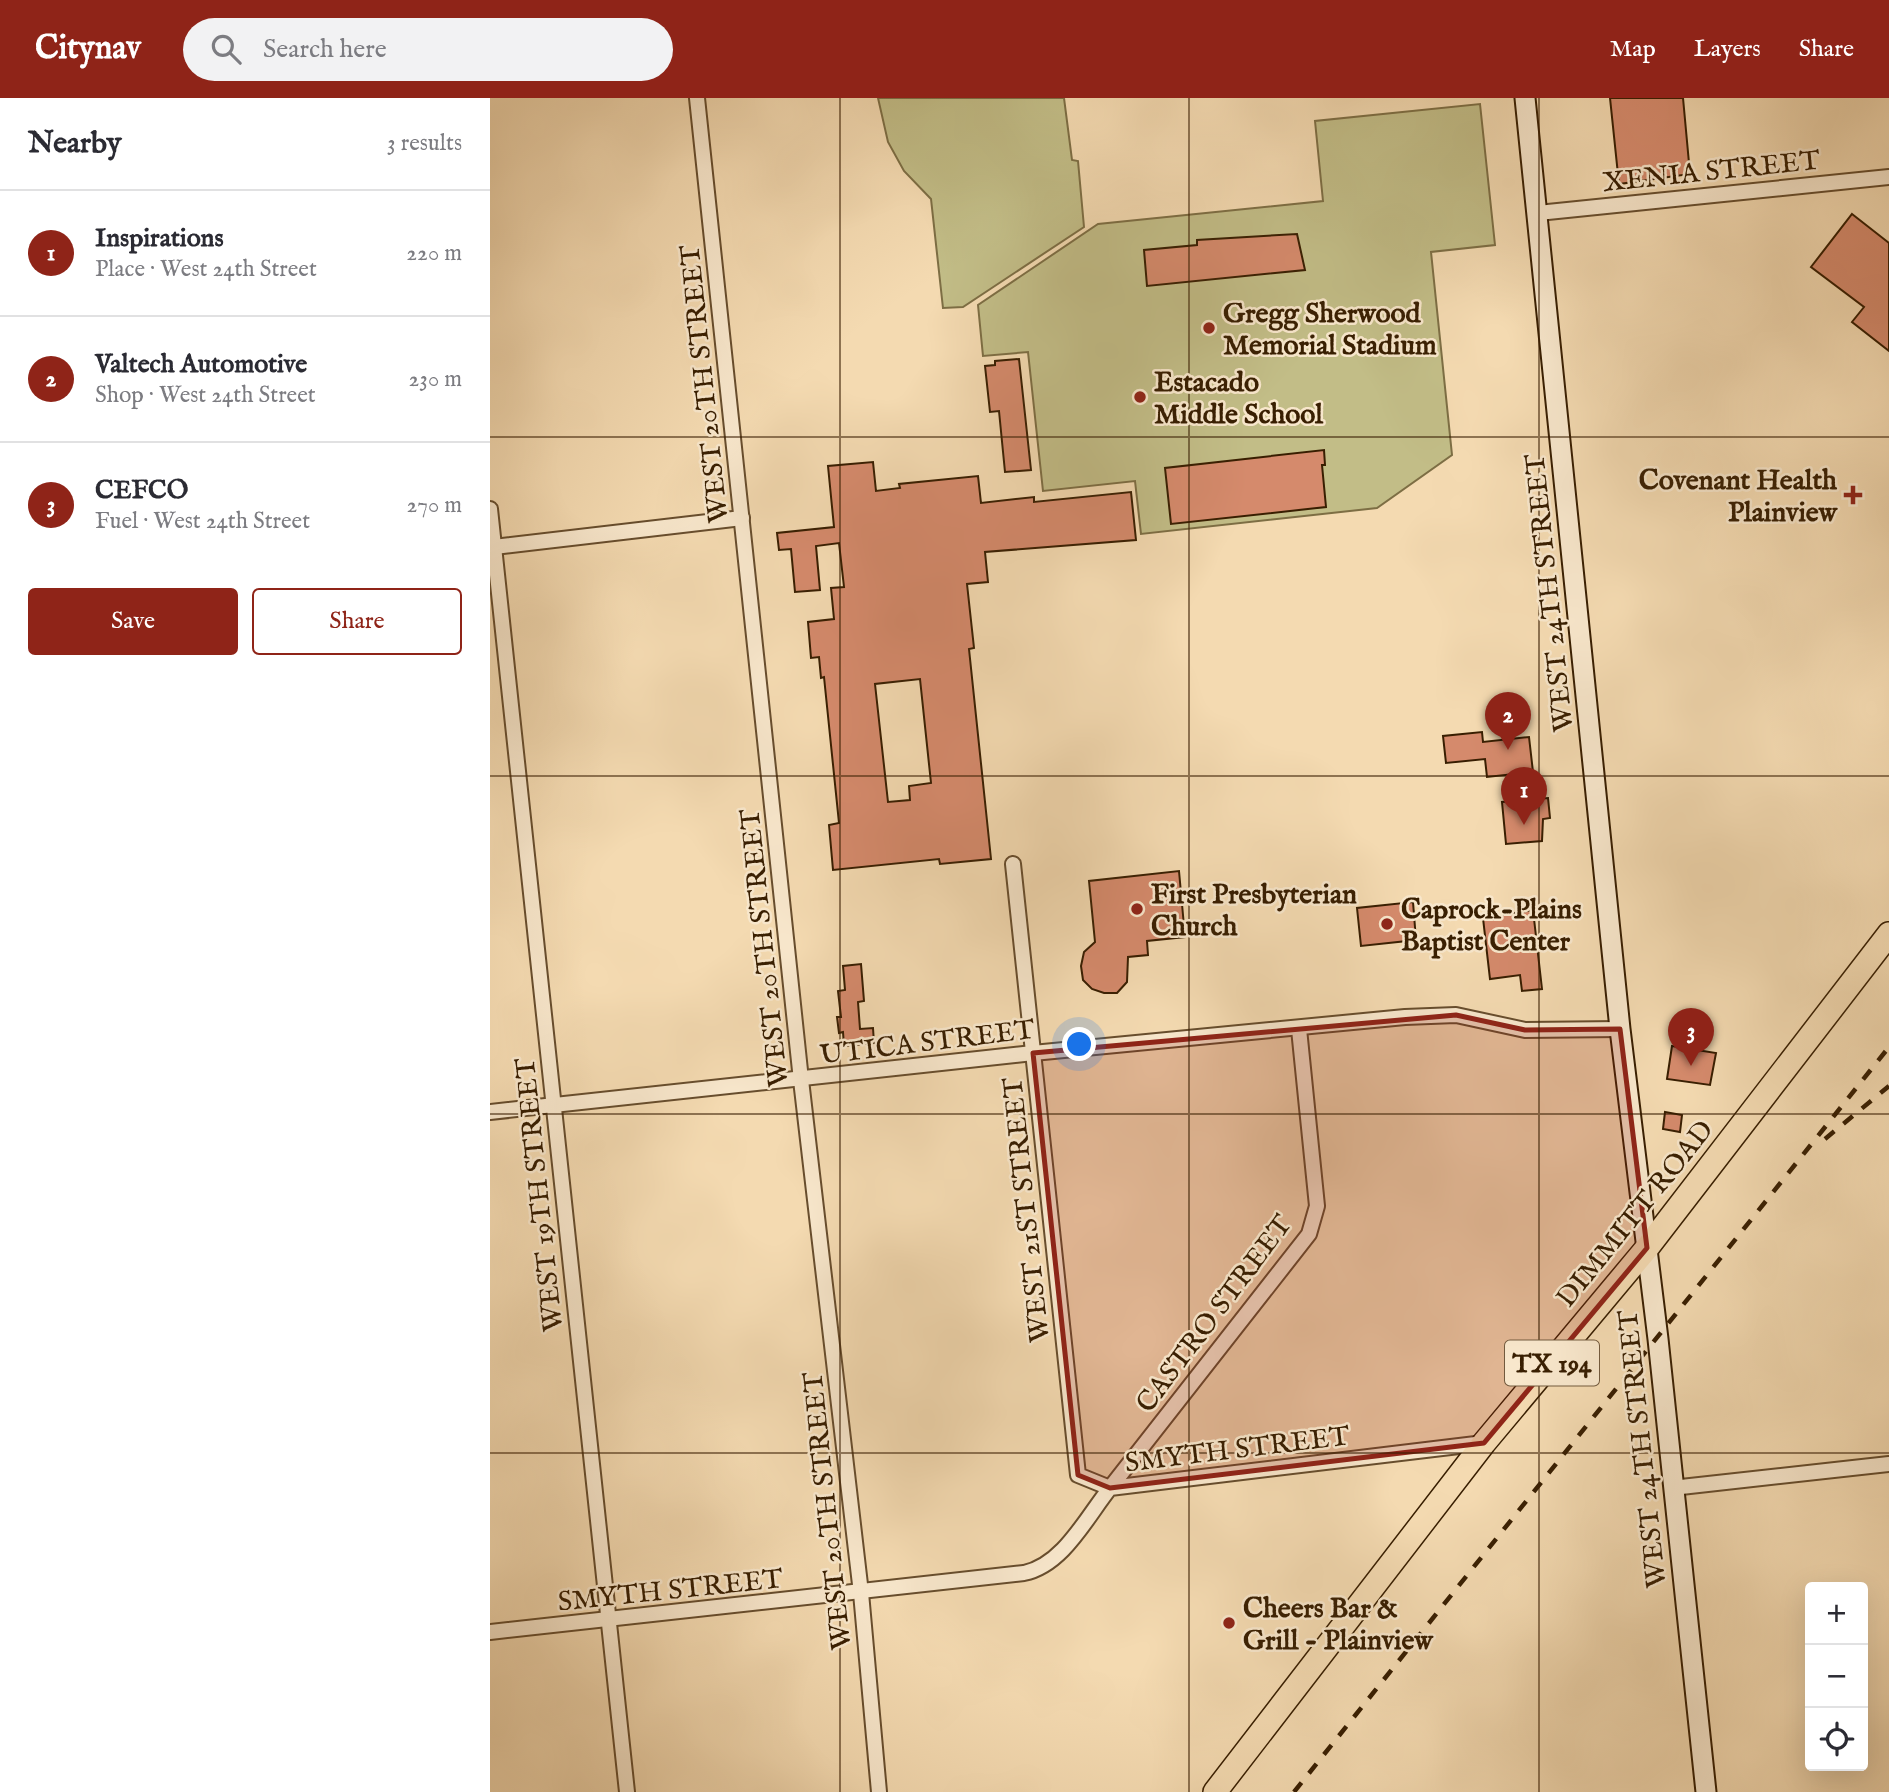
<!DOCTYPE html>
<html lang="en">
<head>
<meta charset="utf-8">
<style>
	:root { --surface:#fff; --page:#f2f2f3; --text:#2b2b33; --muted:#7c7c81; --line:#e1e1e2; --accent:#8f2418 }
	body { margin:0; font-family:"IM FELL English",serif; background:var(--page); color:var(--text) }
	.controls { position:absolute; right:21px; bottom:21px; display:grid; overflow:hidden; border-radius:7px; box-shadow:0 7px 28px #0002 }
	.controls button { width:63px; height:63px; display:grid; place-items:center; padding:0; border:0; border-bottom:2px solid var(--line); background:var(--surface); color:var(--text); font:35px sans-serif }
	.you { position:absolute; left:590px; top:947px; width:24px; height:24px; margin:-18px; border:5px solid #fff; border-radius:50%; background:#1a73e8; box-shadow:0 0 0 10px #1a73e833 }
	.badge { display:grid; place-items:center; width:46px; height:46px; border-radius:50%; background:var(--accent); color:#fff; font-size:23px; font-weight:700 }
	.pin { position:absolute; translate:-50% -58px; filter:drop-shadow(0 2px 4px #0008) }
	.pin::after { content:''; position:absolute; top:37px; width:24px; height:21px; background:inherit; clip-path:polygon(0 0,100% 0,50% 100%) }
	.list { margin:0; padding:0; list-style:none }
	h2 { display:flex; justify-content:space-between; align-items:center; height:91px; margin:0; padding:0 28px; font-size:30px }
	h2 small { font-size:23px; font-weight:400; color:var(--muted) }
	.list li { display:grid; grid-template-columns:46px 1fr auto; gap:21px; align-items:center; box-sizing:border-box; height:126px; padding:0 28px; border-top:2px solid var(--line) }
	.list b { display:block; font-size:26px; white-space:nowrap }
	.list p { margin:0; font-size:23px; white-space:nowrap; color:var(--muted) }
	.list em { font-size:23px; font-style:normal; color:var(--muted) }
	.actions { display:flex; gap:14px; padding:21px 28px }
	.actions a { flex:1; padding:16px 0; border:2px solid var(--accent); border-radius:7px; text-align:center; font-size:24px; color:var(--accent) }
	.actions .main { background:var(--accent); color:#fff }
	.icon { flex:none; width:38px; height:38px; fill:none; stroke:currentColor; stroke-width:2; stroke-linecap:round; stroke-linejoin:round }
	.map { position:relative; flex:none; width:1399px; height:1694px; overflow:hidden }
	header { display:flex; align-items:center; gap:42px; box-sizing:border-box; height:98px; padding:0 35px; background:var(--accent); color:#fff }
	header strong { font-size:33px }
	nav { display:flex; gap:38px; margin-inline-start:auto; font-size:24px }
	.search { width:490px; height:63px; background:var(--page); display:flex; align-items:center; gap:18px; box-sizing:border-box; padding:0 24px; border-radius:38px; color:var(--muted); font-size:26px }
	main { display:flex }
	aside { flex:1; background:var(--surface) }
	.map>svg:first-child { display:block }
	.green { fill:#c2bd87; stroke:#7d6e44; stroke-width:2 }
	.building { fill:#d58a6c; stroke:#381e01; stroke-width:2; fill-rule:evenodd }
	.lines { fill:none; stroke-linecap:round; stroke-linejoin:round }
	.minor-casing { stroke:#674d2d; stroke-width:18 }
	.secondary-casing { stroke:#381e01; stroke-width:23 }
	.primary-casing { stroke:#381e01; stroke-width:26 }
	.minor { stroke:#f8e7cc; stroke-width:14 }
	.secondary { stroke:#f8e7cc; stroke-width:19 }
	.primary { stroke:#f4dab1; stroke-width:23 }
	.rail { stroke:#381e01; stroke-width:4.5; stroke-dasharray:12 12; stroke-linecap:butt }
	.marked { fill:#8f2418; fill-opacity:0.2; stroke:#8f2418; stroke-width:5; stroke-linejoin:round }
	.grid { fill:none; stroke:#381e01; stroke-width:2; stroke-opacity:0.55 }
	.poi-dot { fill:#8f2418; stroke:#f8e7cc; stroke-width:2.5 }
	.labels { text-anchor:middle; stroke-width:5; stroke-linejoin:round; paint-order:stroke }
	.shield { fill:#f8e7cc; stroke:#725a3e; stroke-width:2 }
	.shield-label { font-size:26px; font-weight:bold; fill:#381e01 }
	.street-label { font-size:28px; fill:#381e01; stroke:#f8e7cc }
	.poi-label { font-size:28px; font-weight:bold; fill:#381e01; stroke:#f8e7cc; text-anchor:start }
</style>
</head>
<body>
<header>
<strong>Citynav</strong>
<div class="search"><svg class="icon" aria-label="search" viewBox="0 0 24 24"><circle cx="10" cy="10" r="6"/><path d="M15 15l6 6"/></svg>Search here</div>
<nav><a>Map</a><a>Layers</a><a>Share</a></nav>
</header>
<main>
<aside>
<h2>Nearby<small>3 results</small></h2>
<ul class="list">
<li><span class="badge">1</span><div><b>Inspirations</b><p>Place · West 24th Street</p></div><em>220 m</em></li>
<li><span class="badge">2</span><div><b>Valtech Automotive</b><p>Shop · West 24th Street</p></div><em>230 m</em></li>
<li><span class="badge">3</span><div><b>CEFCO</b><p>Fuel · West 24th Street</p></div><em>270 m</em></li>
</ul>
<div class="actions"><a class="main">Save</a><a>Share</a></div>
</aside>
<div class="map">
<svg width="1399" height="1694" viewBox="0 0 1399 1694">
	<rect width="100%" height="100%" fill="#f4dab1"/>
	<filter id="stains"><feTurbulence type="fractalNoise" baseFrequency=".00286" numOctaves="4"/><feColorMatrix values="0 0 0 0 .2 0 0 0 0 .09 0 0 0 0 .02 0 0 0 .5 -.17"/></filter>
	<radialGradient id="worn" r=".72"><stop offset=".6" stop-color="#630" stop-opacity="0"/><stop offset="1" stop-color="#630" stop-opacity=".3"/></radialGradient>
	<g class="green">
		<path d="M 388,0 L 574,0 L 582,62 L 588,63 L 594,129 L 473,209 L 453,210 L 441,101 L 414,73 L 398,44 Z"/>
		<path d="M 990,6 L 1005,147 L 941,154 L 962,357 L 887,410 L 651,436 L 645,383 L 553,393 L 538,254 L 493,258 L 488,207 L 608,126 L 833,103 L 825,23 Z"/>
	</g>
	<g class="building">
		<path d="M 1120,0 L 1193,0 L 1200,76 L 1129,86 Z"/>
		<path d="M 1362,116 L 1399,145 L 1399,253 L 1362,224 L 1374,209 L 1321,169 Z"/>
		<path d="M 807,136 L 815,172 L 657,188 L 654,152 L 707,147 L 707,142 Z"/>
		<path d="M 529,261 L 541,372 L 515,374 L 509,313 L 500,314 L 495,268 L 505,267 L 505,263 Z"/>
		<path d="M 834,352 L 835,367 L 832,367 L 836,409 L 681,426 L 675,370 Z"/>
		<path d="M 383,364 L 386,393 L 410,390 L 409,386 L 488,378 L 491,405 L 544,399 L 544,404 L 641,394 L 646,442 L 495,454 L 498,484 L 477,486 L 484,550 L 479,551 L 501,761 L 450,766 L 449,761 L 343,772 L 339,727 L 349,725 L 334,579 L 331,580 L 329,559 L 321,560 L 318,524 L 344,521 L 341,490 L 354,489 L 349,445 L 326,448 L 330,492 L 305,494 L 301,451 L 289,452 L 287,435 L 344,429 L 338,368 ZM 430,581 L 441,685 L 419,688 L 420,702 L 398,704 L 385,586 Z"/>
		<path d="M 992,634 L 993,644 L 1039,639 L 1043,674 L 997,679 L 995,661 L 956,665 L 953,638 Z"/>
		<path d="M 1058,700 L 1060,720 L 1053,721 L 1052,743 L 1016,746 L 1012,704 Z"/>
		<path d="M 689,773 L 695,839 L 657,843 L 658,857 L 638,859 L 637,884 L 627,895 L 614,895 L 602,891 L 593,882 L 591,868 L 594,854 L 605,844 L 599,783 Z"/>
		<path d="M 923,804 L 926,842 L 871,848 L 867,810 Z"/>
		<path d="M 1043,812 L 1052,891 L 1032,893 L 1030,877 L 1000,881 L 993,820 Z"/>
		<path d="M 371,866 L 374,903 L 368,904 L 370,931 L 383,930 L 384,945 L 354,948 L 353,934 L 349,935 L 347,919 L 351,919 L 348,893 L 355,892 L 353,868 Z"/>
		<path d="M 1182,948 L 1226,955 L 1220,987 L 1177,981 Z"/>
		<path d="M 1175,1014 L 1192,1017 L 1190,1034 L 1173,1031 Z"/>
	</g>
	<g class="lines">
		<g class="minor-casing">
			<g id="minor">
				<path d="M 207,0 L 311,982 L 371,1495 L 389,1694"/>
				<path d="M 1048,115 L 1399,79"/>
				<path d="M 0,411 L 137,1694"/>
				<path d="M 4,449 L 252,420"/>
				<path d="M 523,766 L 588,1377 L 620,1390 L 819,1136 L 827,1108 L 809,931"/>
				<path d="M 0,1014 L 543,955 L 915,919 L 966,917 L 1035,932 L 1130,931"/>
				<path d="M 1182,1390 L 1399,1366"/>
				<path d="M 0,1534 L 534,1475 C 573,1467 596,1420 620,1390 L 994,1345"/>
			</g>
		</g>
		<g class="secondary-casing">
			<path id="secondary" d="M 1035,0 L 1130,931 L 1168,1241 L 1216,1694"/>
		</g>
		<g class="primary-casing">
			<path id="primary" d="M 725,1694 L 994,1345 L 1157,1150 L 1399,836"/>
		</g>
		<use href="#minor" class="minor"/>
		<use href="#secondary" class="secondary"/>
		<use href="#primary" class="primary"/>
		<g class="rail">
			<path d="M 1335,1041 L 1399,988"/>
			<path d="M 804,1694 L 1399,949"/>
		</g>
	</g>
	<path class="marked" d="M 966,917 L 1035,932 L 1130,931 L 1157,1150 L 994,1345 L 620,1390 L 588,1377 L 543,955 Z"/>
	<path class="grid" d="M 350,0 L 350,1694M 699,0 L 699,1694M 1049,0 L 1049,1694M 0,339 L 1399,339M 0,678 L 1399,678M 0,1016 L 1399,1016M 0,1355 L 1399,1355"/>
	<g class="poi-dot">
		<circle cx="719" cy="230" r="7"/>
		<circle cx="650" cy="299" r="7"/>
		<path d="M1359.5 386.5h7v7h7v7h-7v7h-7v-7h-7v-7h7z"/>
		<circle cx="647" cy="811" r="7"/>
		<circle cx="897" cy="826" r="7"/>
		<circle cx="739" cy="1525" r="7"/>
	</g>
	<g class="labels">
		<rect class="shield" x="1015" y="1242.5" width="94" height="45" rx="5"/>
		<g class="shield-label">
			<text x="1062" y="1274">TX 194</text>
		</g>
		<g class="street-label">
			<text transform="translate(1221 72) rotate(-6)" y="10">XENIA STREET</text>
			<text transform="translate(213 286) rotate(-96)" y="10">WEST 20TH STREET</text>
			<text transform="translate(1058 495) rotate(-96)" y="10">WEST 24TH STREET</text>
			<text transform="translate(273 850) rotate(-96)" y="10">WEST 20TH STREET</text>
			<text transform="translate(437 943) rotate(-7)" y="10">UTICA STREET</text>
			<text transform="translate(48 1097) rotate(-96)" y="10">WEST 19TH STREET</text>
			<text transform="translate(535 1112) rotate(-96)" y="10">WEST 21ST STREET</text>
			<text transform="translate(1144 1115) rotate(-51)" y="10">DIMMITT ROAD</text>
			<text transform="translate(723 1215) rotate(-53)" y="10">CASTRO STREET</text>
			<text transform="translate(747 1350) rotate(-7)" y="10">SMYTH STREET</text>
			<text transform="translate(1151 1351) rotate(-96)" y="10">WEST 24TH STREET</text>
			<text transform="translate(336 1413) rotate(-96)" y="10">WEST 20TH STREET</text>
			<text transform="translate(180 1491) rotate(-6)" y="10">SMYTH STREET</text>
		</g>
		<g class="poi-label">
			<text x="733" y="224">Gregg Sherwood<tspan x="733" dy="32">Memorial Stadium</tspan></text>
			<text x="664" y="293">Estacado<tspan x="664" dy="32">Middle School</tspan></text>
			<text x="1347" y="391" text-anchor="end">Covenant Health<tspan x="1347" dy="32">Plainview</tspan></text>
			<text x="661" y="805">First Presbyterian<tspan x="661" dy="32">Church</tspan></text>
			<text x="911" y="820">Caprock-Plains<tspan x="911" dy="32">Baptist Center</tspan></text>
			<text x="753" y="1519">Cheers Bar &amp;<tspan x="753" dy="32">Grill - Plainview</tspan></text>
		</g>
	</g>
	<rect width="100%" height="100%" filter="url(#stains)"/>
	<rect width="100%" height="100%" fill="url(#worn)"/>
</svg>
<div class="controls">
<button>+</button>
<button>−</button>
<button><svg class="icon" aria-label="locate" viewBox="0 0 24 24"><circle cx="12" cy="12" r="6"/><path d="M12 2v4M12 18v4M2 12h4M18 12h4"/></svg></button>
</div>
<div class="you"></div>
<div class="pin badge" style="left:1034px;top:727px">1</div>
<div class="pin badge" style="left:1018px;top:652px">2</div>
<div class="pin badge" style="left:1201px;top:968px">3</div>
</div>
</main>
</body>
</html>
